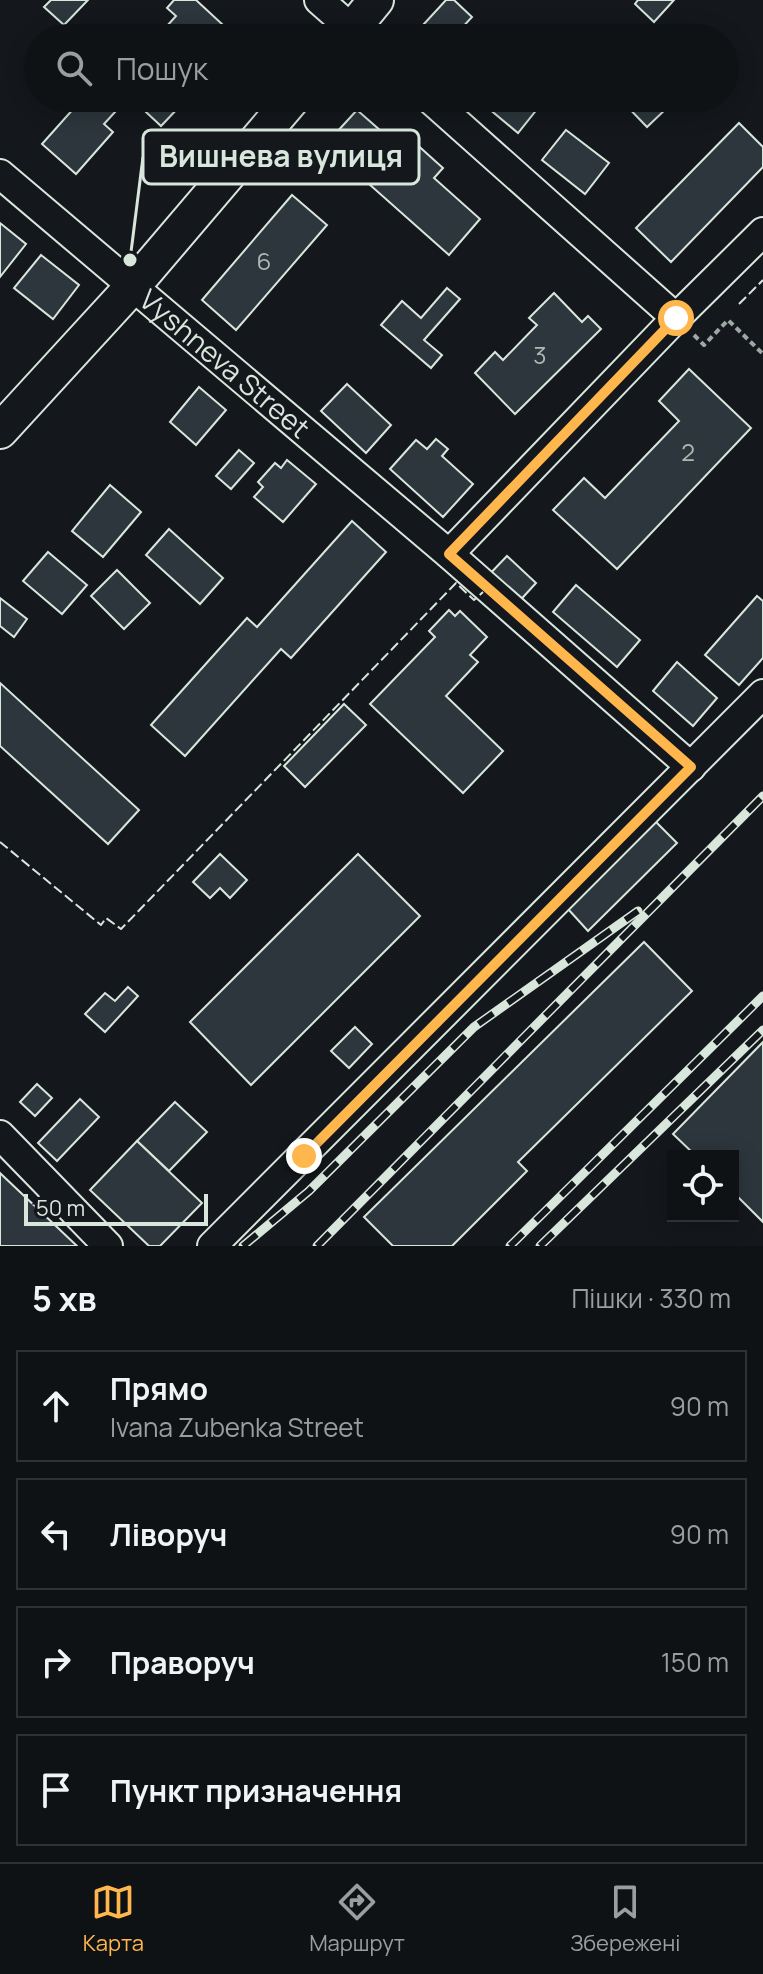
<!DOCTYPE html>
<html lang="uk">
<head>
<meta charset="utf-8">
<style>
	:root { --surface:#0f1215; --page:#181b1e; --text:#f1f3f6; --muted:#9b9ea0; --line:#2f3234; --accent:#ffb74d }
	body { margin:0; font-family:Manrope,sans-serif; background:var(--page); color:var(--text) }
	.controls { position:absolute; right:24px; bottom:24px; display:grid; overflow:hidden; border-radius:0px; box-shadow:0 4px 20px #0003 }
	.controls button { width:72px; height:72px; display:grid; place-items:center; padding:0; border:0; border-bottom:2px solid var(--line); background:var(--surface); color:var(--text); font:40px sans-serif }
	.scale { position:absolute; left:24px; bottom:20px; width:184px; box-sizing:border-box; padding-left:8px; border:4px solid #d8e6dc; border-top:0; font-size:22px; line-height:28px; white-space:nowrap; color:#d8e6dc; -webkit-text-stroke:6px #14181c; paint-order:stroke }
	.stop { position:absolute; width:24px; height:24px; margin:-18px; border:6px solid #ffb74d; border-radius:50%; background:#fff }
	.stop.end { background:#ffb74d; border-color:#fff; box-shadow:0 2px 8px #0008 }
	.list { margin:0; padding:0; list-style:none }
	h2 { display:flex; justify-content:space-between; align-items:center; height:104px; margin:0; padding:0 32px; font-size:34px }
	h2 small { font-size:26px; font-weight:400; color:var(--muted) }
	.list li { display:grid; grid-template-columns:52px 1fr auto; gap:24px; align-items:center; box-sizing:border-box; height:112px; margin:0 16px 16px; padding:0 16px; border:2px solid var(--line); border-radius:0px }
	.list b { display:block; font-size:30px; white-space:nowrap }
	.list p { margin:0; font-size:26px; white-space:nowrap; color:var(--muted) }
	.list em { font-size:26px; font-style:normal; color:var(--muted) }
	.icon { flex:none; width:44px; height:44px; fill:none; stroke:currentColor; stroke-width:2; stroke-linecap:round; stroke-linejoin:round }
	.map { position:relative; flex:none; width:763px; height:1246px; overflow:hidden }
	.search { position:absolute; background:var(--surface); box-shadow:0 4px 20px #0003; left:24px; right:24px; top:24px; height:88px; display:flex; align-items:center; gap:20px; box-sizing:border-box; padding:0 28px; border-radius:44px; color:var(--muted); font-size:30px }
	.sheet { height:616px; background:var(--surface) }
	nav { display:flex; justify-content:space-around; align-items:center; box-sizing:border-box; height:112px; border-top:2px solid var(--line); background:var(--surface); font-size:22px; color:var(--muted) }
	nav a { display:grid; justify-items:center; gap:4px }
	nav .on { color:var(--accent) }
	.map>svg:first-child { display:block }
	.building { fill:#2c363c; stroke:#d8e6dc; stroke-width:2 }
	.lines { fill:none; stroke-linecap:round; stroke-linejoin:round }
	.minor-casing { stroke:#d8e6dc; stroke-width:32 }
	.major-casing { stroke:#d8e6dc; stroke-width:38 }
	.path { stroke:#9da8a2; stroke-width:4; stroke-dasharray:6 4; stroke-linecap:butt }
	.minor { stroke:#14181c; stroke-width:28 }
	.major { stroke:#14181c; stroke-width:34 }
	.rail-casing { stroke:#d8e6dc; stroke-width:9 }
	.rail { stroke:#14181c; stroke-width:6; stroke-dasharray:18; stroke-linecap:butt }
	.fence { stroke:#d8e6dc; stroke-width:2; stroke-dasharray:10 4; stroke-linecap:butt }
	.route { stroke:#ffb74d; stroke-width:10 }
	.labels { text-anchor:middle; stroke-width:6; stroke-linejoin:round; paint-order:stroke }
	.number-label { font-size:24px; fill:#adbab4 }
	.street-label { font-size:28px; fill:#d8e6dc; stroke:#14181c }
	.leader { fill:none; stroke:#d8e6dc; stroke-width:3 }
	.callout-dot { fill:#d8e6dc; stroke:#14181c; stroke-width:3 }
	.callout { fill:#14181c; stroke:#d8e6dc; stroke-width:3 }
	.callout-label { font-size:30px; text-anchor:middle; font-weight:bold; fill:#d8e6dc }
</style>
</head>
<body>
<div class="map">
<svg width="763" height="1246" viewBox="0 0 763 1246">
	<rect width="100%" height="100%" fill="#14181c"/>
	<g class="building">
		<path d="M 51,0 L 88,0 L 64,25 L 44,7 Z"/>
		<path d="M 174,0 L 196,0 L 236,37 L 156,38 L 176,16 L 167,8 Z"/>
		<path d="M 446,0 L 454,0 L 472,17 L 459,31 L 466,38 L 411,38 Z"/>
		<path d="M 638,0 L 674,0 L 654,22 L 635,4 Z"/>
		<path d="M 83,98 L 128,98 L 104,124 L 113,132 L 76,174 L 42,144 Z"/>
		<path d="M 131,98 L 179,98 L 175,102 L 180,106 L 161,126 Z"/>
		<path d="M 476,98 L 535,98 L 542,103 L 518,133 Z"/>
		<path d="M 623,98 L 660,98 L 668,107 L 647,127 L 621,100 Z"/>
		<path d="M 357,110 L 405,152 L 414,142 L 443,168 L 434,178 L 480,219 L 449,255 L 325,145 Z"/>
		<path d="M 739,123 L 763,147 L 763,167 L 671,262 L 636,228 Z"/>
		<path d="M 566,130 L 609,163 L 585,194 L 542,160 Z"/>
		<path d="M 292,195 L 327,225 L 236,330 L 202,300 Z"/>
		<path d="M 0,223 L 26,244 L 0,277 Z"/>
		<path d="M 41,255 L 79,285 L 53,319 L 14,288 Z"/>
		<path d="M 447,288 L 460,299 L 424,340 L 442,355 L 431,368 L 381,325 L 402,301 L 421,318 Z"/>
		<path d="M 554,293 L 582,322 L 588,316 L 601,329 L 515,414 L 475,373 L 495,352 L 503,360 L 537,325 L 529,318 Z"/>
		<path d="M 689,369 L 751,428 L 617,569 L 553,510 L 584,478 L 605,498 L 679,421 L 659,401 Z"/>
		<path d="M 347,384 L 391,425 L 366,453 L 321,411 Z"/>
		<path d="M 199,387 L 226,410 L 196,445 L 170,422 Z"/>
		<path d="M 436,439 L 448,449 L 442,456 L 473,484 L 443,517 L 390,469 L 416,440 L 427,449 Z"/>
		<path d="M 239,450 L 254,463 L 231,489 L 216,476 Z"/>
		<path d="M 287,460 L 316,484 L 283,522 L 254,497 L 263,487 L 258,482 L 275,463 L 281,468 Z"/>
		<path d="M 110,485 L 141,512 L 103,557 L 72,531 Z"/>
		<path d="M 352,521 L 386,552 L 291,658 L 281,649 L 185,756 L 151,725 L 247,618 L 257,627 Z"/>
		<path d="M 169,529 L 223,578 L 200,604 L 146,555 Z"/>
		<path d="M 48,552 L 87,585 L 62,614 L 23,581 Z"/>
		<path d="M 507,556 L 536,583 L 514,607 L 484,580 Z"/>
		<path d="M 117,570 L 150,603 L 124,629 L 91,596 Z"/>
		<path d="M 576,585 L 640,640 L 617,667 L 553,612 Z"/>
		<path d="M 757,596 L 763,601 L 763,658 L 739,685 L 705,655 Z"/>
		<path d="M 0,598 L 27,619 L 14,637 L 0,626 Z"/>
		<path d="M 449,610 L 455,616 L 460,611 L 487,637 L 470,655 L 478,662 L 446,696 L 503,751 L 463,793 L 370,704 L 435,637 L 429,631 Z"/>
		<path d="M 677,662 L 717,698 L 693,726 L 653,691 Z"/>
		<path d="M 0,683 L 139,810 L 108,844 L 0,746 Z"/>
		<path d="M 344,704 L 366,725 L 305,787 L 284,766 Z"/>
		<path d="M 656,822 L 677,843 L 588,931 L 568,909 Z"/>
		<path d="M 220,854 L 247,880 L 230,898 L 220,888 L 210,898 L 193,882 Z"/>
		<path d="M 358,854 L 420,916 L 251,1085 L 190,1022 Z"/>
		<path d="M 644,942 L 692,991 L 518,1162 L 527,1171 L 452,1246 L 393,1246 L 364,1217 Z"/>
		<path d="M 128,987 L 138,996 L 105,1032 L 85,1014 L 105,993 L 115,1001 Z"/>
		<path d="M 355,1027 L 372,1044 L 349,1068 L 331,1051 Z"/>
		<path d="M 763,1042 L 763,1222 L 733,1192 L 733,1156 L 696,1156 L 673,1134 Z"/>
		<path d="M 37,1084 L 52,1098 L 35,1116 L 20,1102 Z"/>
		<path d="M 80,1099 L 99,1117 L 57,1161 L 38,1143 Z"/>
		<path d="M 175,1102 L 207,1132 L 169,1171 L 137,1141 Z"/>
		<path d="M 137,1141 L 202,1203 L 160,1246 L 149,1246 L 90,1190 Z"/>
		<path d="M 0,1173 L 77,1246 L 0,1246 Z"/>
	</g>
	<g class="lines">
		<g class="minor-casing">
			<g id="minor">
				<path d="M 319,0 L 362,38"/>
				<path d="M 429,98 L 676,318"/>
				<path id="s1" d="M 0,174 L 449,554 L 691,767"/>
				<path d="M 449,554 L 676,318 L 763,232"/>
				<path d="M 0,1135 L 108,1246"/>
				<path d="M 212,1246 L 763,694"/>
			</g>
		</g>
		<g class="major-casing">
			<g id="major">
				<path d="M 345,38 L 376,0"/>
				<path d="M 0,431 L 133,286 L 293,98"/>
			</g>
		</g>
		<path class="path" d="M 694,335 L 704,345 L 728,320 L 763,354"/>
		<use href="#minor" class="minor"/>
		<use href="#major" class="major"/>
		<g class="rail-casing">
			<g id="rail">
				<path d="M 243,1246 L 309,1191 L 474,1027 L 638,911"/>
				<path d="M 317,1246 L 763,796"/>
				<path d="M 510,1246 L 763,996"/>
				<path d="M 540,1246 L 763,1030"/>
			</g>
		</g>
		<use href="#rail" class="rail"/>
		<g class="fence">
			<path d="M 739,304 L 763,280"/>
			<path d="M 0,842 L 101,925 L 106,918 L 121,929 L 456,583 L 474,600 L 483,592"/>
		</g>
	</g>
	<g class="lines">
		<path class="route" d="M 304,1156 L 691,767 L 449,554 L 676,318"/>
	</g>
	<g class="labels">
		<g class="number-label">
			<text x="264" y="270">6</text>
			<text x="540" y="364">3</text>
			<text x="688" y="461">2</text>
		</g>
		<g class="street-label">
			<text dy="10" stroke="none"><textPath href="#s1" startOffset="294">Vyshneva Street</textPath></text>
		</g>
	</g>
	<path class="leader" d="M130 260L143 157"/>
	<circle class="callout-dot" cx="130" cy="260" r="8"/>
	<rect class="callout" x="143" y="130" width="276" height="54" rx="8"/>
	<g class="callout-label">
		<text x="281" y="167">Вишнева вулиця</text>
	</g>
</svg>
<div class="controls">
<button><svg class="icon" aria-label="locate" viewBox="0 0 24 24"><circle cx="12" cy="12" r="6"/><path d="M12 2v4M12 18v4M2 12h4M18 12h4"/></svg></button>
</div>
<div class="scale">50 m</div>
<div class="stop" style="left:676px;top:318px"></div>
<div class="stop end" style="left:304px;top:1156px"></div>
<div class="search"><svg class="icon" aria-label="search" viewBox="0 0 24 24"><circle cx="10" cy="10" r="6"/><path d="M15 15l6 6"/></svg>Пошук</div>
</div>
<section class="sheet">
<h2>5 хв<small>Пішки · 330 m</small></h2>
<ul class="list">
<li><svg class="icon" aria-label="ahead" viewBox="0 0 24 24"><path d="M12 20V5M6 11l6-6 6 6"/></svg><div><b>Прямо</b><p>Ivana Zubenka Street</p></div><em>90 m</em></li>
<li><svg class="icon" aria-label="left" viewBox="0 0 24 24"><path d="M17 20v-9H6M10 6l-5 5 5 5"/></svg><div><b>Ліворуч</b></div><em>90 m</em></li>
<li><svg class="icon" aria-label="right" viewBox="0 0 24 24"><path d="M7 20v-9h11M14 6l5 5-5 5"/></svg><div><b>Праворуч</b></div><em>150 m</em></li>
<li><svg class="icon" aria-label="arrive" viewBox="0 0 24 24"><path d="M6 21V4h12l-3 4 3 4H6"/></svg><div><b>Пункт призначення</b></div></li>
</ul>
</section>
<nav>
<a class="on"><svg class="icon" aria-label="map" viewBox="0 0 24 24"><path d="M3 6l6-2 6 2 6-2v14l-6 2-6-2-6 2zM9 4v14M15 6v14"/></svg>Карта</a>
<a><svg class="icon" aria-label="directions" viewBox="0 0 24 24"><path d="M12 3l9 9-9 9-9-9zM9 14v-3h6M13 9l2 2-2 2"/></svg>Маршрут</a>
<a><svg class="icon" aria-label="saved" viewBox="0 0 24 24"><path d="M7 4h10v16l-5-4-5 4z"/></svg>Збережені</a>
</nav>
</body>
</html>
